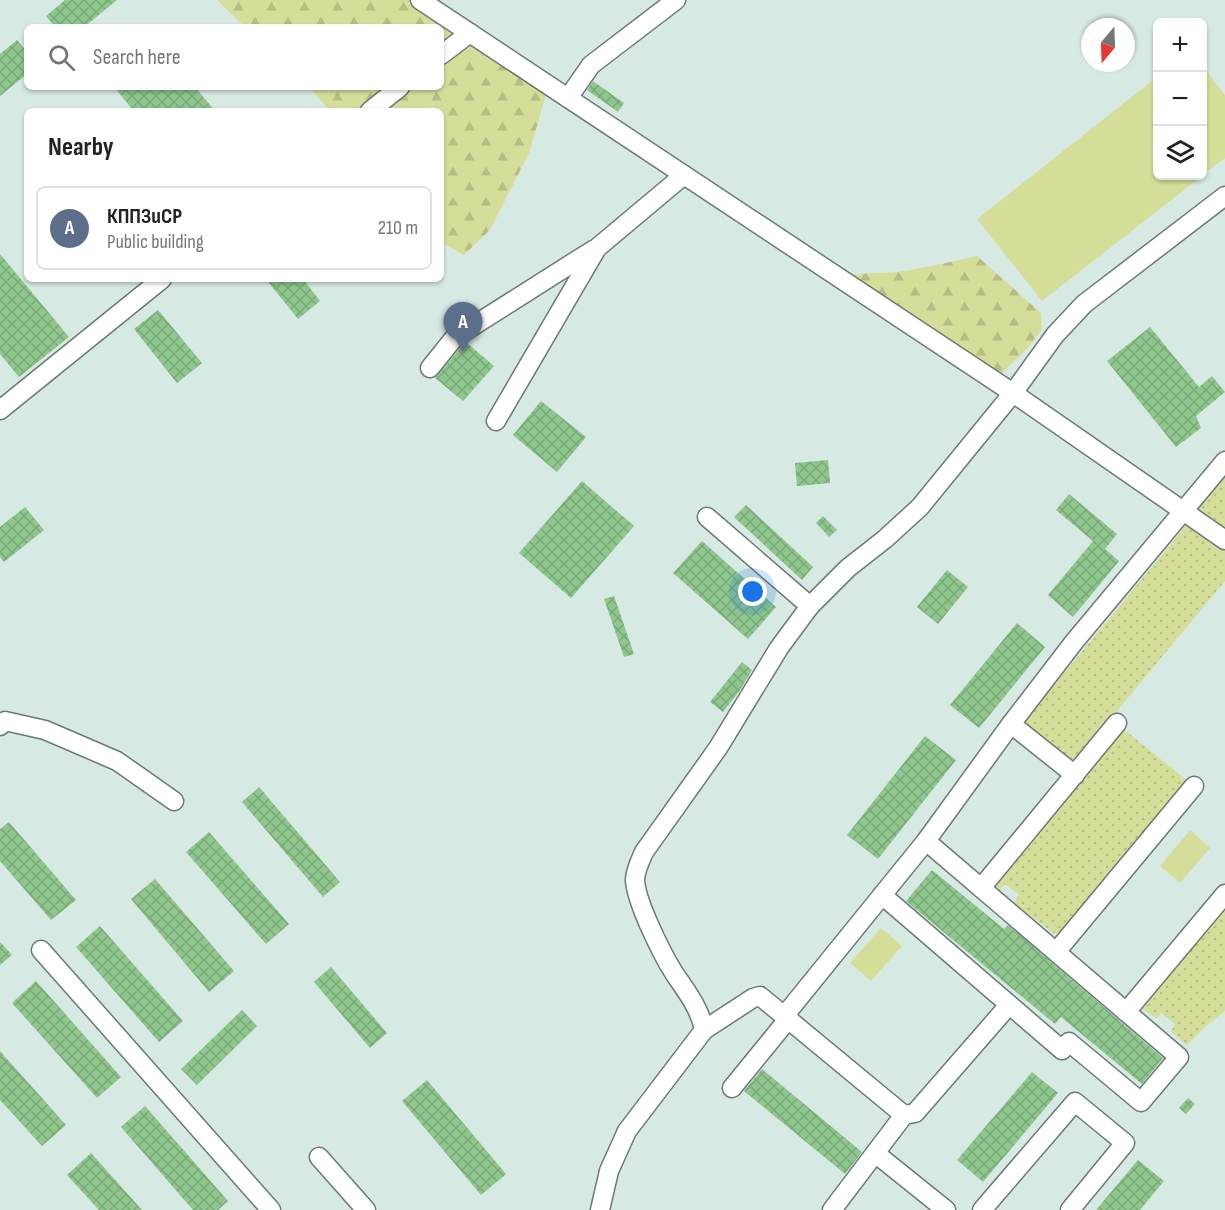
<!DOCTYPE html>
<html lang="en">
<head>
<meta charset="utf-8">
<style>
	:root { --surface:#fff; --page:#f2f2f2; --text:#222; --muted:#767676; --line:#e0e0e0; --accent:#c63736 }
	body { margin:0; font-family:"Sofia Sans Condensed",sans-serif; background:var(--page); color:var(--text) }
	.controls { position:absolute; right:18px; top:18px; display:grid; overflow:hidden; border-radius:9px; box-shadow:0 2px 4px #0004 }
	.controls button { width:54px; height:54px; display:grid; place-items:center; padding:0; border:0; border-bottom:2px solid var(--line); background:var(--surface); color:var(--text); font:30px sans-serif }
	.compass { position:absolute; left:1081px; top:18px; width:54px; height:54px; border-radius:50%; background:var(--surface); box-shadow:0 2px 4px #0004; rotate:199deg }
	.you { position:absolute; left:753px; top:592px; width:21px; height:21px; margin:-15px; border:4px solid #fff; border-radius:50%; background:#1a73e8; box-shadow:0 0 0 9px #1a73e833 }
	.badge { display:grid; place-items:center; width:39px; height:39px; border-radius:50%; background:var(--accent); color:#fff; font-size:20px; font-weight:700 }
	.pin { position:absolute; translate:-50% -50px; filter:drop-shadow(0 2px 3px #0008) }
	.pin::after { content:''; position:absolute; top:32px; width:21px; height:18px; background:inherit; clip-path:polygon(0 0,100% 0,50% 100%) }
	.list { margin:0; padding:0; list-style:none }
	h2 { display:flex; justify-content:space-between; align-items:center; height:78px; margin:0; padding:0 24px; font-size:26px }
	h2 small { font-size:20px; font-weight:400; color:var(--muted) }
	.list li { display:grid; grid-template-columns:39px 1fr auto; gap:18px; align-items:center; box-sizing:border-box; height:84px; margin:0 12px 12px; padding:0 12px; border:2px solid var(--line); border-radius:9px }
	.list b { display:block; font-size:22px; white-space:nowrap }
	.list p { margin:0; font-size:20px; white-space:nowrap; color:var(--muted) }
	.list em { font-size:20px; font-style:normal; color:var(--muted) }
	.icon { flex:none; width:33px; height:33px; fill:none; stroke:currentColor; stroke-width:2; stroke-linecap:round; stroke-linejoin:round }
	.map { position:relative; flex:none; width:1225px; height:1210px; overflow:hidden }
	.search { position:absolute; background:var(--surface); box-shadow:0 2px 4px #0004; left:24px; top:24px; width:420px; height:66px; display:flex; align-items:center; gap:15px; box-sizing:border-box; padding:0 21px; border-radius:9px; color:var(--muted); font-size:22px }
	.panel { position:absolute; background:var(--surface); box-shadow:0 2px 4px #0004; left:24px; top:108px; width:420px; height:174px; border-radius:9px }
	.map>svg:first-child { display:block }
	.green { fill:url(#green-dots) }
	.forest { fill:url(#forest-firs) }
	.pitch { fill:#d5de99 }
	.building { fill:url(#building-cross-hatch) }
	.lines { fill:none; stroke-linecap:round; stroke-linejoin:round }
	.minor-casing { stroke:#697a74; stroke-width:21 }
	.minor { stroke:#fff; stroke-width:18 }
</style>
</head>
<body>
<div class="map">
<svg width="1225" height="1210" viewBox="0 0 1225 1210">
	<defs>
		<pattern id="green-dots" width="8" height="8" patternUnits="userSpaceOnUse" patternTransform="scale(1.5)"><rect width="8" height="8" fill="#d5de99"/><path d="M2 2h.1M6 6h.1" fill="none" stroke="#b6bd83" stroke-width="1.8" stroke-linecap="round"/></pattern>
		<pattern id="forest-firs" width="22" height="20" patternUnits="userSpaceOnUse" patternTransform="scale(1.5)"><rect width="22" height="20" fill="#d5de99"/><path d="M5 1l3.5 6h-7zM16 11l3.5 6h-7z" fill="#b6bd83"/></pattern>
		<pattern id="building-cross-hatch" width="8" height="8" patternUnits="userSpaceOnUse" patternTransform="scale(1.5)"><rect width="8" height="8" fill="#8ec68d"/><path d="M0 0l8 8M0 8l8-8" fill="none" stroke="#79a978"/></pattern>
	</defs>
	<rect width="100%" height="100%" fill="#d7e9e3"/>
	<g class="green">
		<path d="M 1225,475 L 1225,532 L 1196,512 Z"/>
		<path d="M 1189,522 L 1225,546 L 1225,581 L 1072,765 L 1022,724 Z"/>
		<path d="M 1122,728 L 1189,782 L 1063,933 L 1055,934 L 1014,903 L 1019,895 L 1005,884 L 1000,890 L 992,883 Z"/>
		<path d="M 1225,906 L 1225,1011 L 1206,1026 L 1187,1045 L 1171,1032 L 1175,1024 L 1161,1013 L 1156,1019 L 1140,1006 Z"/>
	</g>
	<g class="forest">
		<path d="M 217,0 L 409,0 L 547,91 L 529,153 L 490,230 L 464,255 L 441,242 L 441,111 L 330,111 L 309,87 L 441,87 L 441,27 L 245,27 Z"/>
		<path d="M 977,256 L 1041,313 L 1042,330 L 1026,350 L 1001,374 L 850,276 C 866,272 881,274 897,272 C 925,268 950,262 977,256 Z"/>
	</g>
	<g class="pitch">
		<path d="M 1203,67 L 1225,95 L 1225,158 L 1202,175 Z"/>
		<path d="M 1157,77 L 1158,176 L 1202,176 L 1042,301 L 977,219 Z"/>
		<path d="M 1190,830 L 1210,848 L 1180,883 L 1160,866 Z"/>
		<path d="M 881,928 L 902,946 L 871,981 L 850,963 Z"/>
	</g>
	<g class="building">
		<path d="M 65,0 L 117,0 L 84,27 L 55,27 L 46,16 Z"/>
		<path d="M 17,40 L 27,52 L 27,74 L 0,96 L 0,54 Z"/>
		<path d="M 593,81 L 624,103 L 618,112 L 587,90 Z"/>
		<path d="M 114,87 L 195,87 L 215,111 L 134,111 Z"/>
		<path d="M 0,254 L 69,337 L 19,377 L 0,354 Z"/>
		<path d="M 274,279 L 303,279 L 320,301 L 298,319 L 269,283 Z"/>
		<path d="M 158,310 L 202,363 L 177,383 L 134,329 Z"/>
		<path d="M 1150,327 L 1199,387 L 1212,376 L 1225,392 L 1196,416 L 1201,428 L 1176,447 L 1107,361 Z"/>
		<path d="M 467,343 L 494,366 L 463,401 L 435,378 L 462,346 Z"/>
		<path d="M 541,401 L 586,437 L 557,472 L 513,435 Z"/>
		<path d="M 828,460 L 830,483 L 797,486 L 795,463 Z"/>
		<path d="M 582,481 L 634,526 L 571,598 L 519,553 Z"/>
		<path d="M 1069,494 L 1117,534 L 1105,549 L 1119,561 L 1073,617 L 1048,595 L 1093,541 L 1056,510 Z"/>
		<path d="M 746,505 L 813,567 L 802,580 L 734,517 Z"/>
		<path d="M 25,507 L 44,530 L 4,562 L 0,557 L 0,527 Z"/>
		<path d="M 823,516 L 837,530 L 829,537 L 816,523 Z"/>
		<path d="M 702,541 L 776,607 L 748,639 L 673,573 Z"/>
		<path d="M 947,570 L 968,587 L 938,624 L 917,607 Z"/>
		<path d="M 614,596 L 634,654 L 624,657 L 604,599 Z"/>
		<path d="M 1017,623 L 1045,647 L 979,728 L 950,705 Z"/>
		<path d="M 742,662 L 752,670 L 740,690 L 723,712 L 710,702 Z"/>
		<path d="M 925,736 L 956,760 L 878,859 L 847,835 Z"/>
		<path d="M 259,787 L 340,882 L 323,897 L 242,802 Z"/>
		<path d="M 9,822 L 76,900 L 51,920 L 0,861 L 0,829 Z"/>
		<path d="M 209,832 L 289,924 L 266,944 L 186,852 Z"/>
		<path d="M 932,870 L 1004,929 L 1008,925 L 1163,1058 L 1142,1084 L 1061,1017 L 1055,1024 L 906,901 Z"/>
		<path d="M 155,879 L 234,971 L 209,992 L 131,899 Z"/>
		<path d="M 100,926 L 183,1021 L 159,1042 L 76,947 Z"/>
		<path d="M 0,942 L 12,955 L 0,965 Z"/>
		<path d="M 331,967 L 387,1033 L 370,1048 L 314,982 Z"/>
		<path d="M 36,981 L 121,1077 L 97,1098 L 12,1003 Z"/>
		<path d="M 242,1010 L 257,1026 L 197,1085 L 181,1069 Z"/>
		<path d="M 0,1051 L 66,1125 L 42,1146 L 0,1100 Z"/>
		<path d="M 762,1069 L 862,1152 L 845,1174 L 744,1091 Z"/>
		<path d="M 1032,1072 L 1058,1093 L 983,1182 L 957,1160 Z"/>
		<path d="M 427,1080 L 506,1174 L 481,1195 L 402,1101 Z"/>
		<path d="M 1188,1098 L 1195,1104 L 1186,1114 L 1179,1108 Z"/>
		<path d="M 145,1106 L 228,1201 L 218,1210 L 193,1210 L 121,1127 Z"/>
		<path d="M 91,1153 L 142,1210 L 99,1210 L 67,1175 Z"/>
		<path d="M 1138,1160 L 1164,1181 L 1140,1210 L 1096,1210 Z"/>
	</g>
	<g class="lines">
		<g class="minor-casing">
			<g id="minor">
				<path d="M 420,0 L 1013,393 L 1225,540"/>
				<path d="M 441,55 L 470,33"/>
				<path d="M 568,98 L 591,65 L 676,0"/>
				<path d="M 370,111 L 400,87"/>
				<path d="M 430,368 L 454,338 L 593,250"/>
				<path d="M 0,410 L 162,279"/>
				<path d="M 496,421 L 597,248 L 684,175"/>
				<path d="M 707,517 L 810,606"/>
				<path d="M 1011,724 L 1075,775"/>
				<path d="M 0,726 L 5,721 L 45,730 L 117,761 L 174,801"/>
				<path d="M 981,888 L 1117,723"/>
				<path d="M 882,895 L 1062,1050 L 1069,1042 L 1141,1102 L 1179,1057 L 926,841"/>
				<path d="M 41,950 L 271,1210"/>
				<path d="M 1056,952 L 1194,786"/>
				<path d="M 1126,1012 L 1225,894"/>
				<path d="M 785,1015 L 926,841 L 1011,724 L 1074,642 L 1225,461"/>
				<path d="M 704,1030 L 753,998 L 760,996 L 904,1115"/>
				<path d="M 732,1088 L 789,1018"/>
				<path d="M 875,1153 L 946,1210"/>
				<path d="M 319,1157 L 366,1210"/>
				<path d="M 600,1210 L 609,1171 L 627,1131 L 704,1030 C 700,1008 686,991 674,973 C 662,954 635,900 635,879 C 636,869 640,861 644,852 L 718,748 L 779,648 L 810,606 L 848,568 L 885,539 L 920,507 L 1013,393 L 1055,335 L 1084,304 L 1225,196"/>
				<path d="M 832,1210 L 904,1115 L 915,1113 L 1009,1005"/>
				<path d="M 982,1210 L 1075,1102 L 1125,1143 L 1070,1210"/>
			</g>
		</g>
		<use href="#minor" class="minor"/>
	</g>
</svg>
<div class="controls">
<button>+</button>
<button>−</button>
<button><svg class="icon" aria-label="layers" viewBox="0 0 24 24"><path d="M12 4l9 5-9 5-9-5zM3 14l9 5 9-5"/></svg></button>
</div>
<svg class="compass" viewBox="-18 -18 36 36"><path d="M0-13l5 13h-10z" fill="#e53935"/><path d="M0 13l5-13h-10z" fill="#767676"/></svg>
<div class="you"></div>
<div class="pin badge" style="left:463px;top:352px;background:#5c6f8a">A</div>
<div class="search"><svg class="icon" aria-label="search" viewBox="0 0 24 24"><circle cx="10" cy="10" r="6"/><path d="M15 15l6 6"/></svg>Search here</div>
<section class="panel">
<h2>Nearby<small></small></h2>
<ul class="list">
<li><span class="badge" style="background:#5c6f8a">A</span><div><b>КППЗиСР</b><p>Public building</p></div><em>210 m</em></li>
</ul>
</section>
</div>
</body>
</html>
